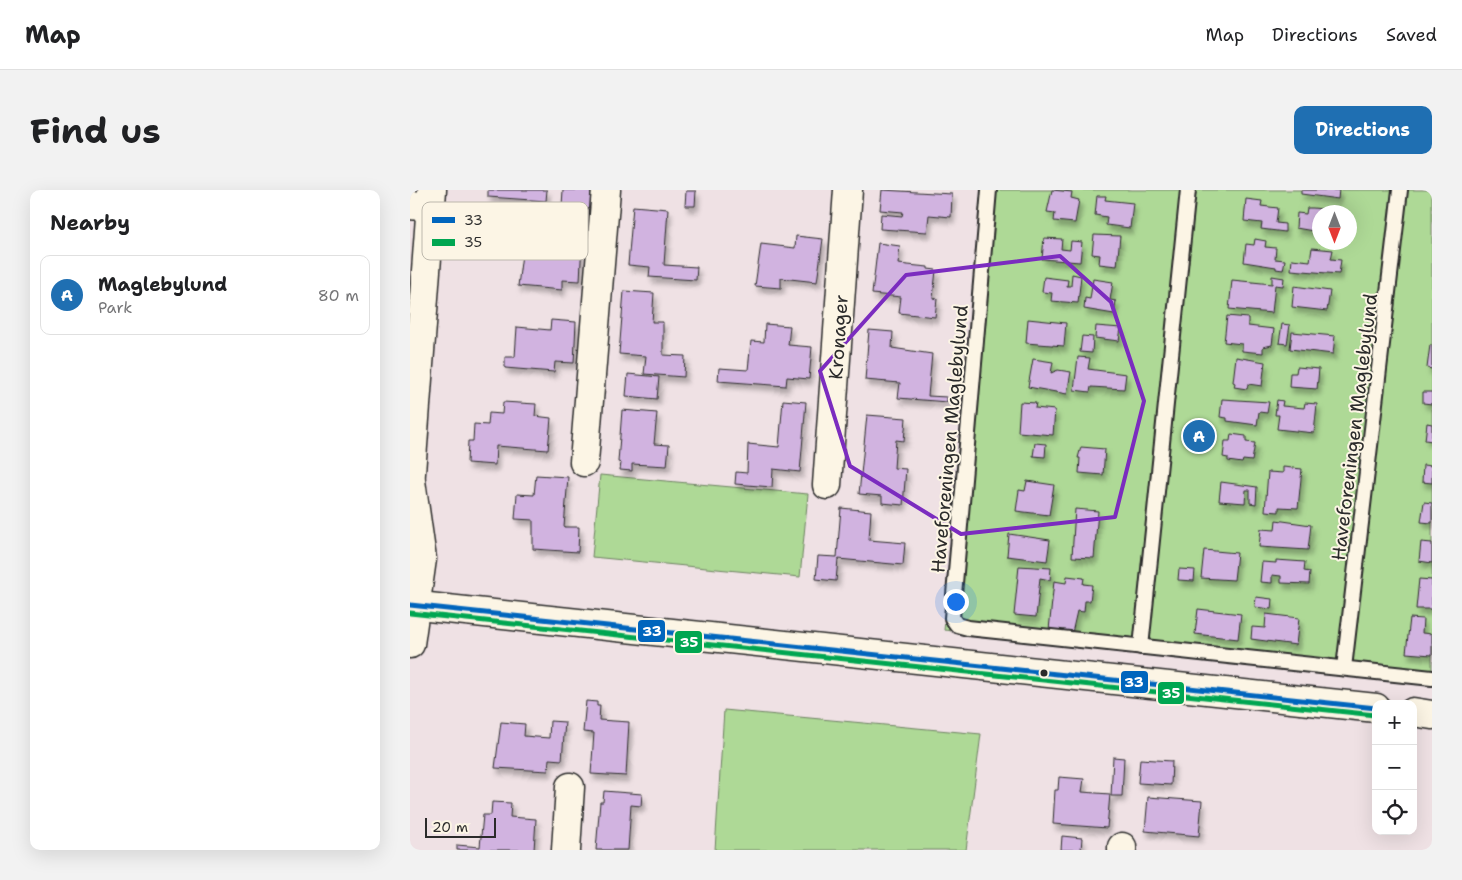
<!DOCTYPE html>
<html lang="en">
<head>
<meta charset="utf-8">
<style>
	:root { --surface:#fff; --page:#f2f2f2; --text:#202124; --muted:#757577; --line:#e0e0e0; --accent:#1f6fb2 }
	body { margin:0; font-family:"Shantell Sans",sans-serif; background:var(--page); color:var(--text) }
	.controls { position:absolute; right:15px; bottom:15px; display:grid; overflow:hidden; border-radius:10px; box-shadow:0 5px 20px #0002 }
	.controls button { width:45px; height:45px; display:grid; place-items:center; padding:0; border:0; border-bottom:1px solid var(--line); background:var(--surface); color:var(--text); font:25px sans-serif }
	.compass { position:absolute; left:902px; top:15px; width:45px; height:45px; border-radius:50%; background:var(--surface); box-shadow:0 5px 20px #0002; rotate:180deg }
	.scale { position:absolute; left:15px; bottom:12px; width:71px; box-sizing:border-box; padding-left:5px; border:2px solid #2b2b2b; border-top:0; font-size:14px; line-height:18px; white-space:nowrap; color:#2b2b2b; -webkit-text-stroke:4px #fcf5e5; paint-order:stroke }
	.you { position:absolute; left:545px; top:411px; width:18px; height:18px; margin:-12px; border:4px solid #fff; border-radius:50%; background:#1a73e8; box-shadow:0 0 0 8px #1a73e833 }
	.badge { display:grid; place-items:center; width:32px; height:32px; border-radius:50%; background:var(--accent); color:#fff; font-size:16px; font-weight:700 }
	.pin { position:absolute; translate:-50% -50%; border:2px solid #fff; box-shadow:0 1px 5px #0006 }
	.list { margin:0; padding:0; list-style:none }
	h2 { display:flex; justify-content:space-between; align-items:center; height:65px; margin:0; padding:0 20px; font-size:21px }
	h2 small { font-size:16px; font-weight:400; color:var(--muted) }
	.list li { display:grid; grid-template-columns:32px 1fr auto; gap:15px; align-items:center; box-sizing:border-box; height:80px; margin:0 10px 10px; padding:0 10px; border:1px solid var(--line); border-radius:10px }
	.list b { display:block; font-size:19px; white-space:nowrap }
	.list p { margin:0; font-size:16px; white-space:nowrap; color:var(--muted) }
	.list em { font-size:16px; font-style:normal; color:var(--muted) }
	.icon { flex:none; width:28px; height:28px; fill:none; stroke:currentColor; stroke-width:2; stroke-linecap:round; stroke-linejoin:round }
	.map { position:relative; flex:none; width:1022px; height:660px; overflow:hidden; border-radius:10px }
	header { display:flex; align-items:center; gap:30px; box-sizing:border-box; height:70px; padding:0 25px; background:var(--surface); border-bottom:1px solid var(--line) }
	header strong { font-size:24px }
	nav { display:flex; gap:28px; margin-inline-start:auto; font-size:18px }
	.intro { display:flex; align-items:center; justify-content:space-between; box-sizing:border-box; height:120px; padding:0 30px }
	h1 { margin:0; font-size:35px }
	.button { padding:12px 22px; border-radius:10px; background:var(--accent); color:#fff; font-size:18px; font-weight:700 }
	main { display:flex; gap:30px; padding:0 30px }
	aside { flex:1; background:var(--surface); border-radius:10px; box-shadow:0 5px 20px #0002 }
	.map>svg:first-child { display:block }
	.green { fill:#aed996; stroke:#6c8260; fill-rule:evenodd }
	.building { fill:#d1b3e0; stroke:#2b2b2b; filter:url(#shadow) }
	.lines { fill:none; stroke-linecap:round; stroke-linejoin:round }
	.service-casing { stroke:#2b2b2b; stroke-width:18 }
	.minor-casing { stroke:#2b2b2b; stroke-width:31 }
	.tertiary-casing { stroke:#2b2b2b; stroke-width:31 }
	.secondary-casing { stroke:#2b2b2b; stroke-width:31 }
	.service { stroke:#fcf5e5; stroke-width:14 }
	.minor { stroke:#fcf5e5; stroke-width:28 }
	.tertiary { stroke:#fcf5e5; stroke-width:28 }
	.secondary { stroke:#fcf5e5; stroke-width:28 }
	.bus-1-casing { stroke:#fcf5e5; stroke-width:9 }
	.bus-2-casing { stroke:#fcf5e5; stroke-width:9 }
	.bus-1 { stroke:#0065bd; stroke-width:5 }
	.bus-2 { stroke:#00a651; stroke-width:5 }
	.marked { fill:none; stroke:#7b2cbf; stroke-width:4; stroke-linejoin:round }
	.bus-dot { fill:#2b2b2b; stroke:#fcf5e5; stroke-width:2 }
	.labels { text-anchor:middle; stroke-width:4; stroke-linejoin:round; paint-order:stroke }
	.street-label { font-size:19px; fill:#2b2b2b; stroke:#fcf5e5 }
	.key { fill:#fcf5e5; stroke:#bdb8ad; stroke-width:1 }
	.key-label { font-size:14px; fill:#2b2b2b }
	.line-badge { stroke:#fcf5e5; stroke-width:2 }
	.badge-label { font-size:14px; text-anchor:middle; font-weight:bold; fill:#fff }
</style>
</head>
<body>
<header>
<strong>Map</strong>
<nav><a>Map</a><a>Directions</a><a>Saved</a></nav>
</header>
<div class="intro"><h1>Find us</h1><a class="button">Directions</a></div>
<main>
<aside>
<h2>Nearby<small></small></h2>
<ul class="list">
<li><span class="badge">A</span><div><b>Maglebylund</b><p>Park</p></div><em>80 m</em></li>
</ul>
</aside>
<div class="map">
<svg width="1022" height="660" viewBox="0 0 1022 660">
	<defs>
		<filter id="shadow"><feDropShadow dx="3" dy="5.5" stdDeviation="2.5" flood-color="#0004"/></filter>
	</defs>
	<rect width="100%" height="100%" fill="#efe1e4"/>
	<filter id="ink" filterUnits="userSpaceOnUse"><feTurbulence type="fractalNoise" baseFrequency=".02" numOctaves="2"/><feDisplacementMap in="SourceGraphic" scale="10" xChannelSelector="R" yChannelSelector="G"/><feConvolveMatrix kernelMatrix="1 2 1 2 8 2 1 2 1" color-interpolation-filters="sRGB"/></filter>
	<g filter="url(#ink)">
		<g class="green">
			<path d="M 582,0 L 1022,0 L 1022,493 L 534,440 ZM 909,22 L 939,22 L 939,52 L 909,52 Z"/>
			<path d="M 190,285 L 398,304 L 390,387 L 182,367 Z"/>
			<path d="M 314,520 L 571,544 L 556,660 L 305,660 Z"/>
		</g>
		<g class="building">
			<path d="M 78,0 L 137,0 L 136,11 L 78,7 Z"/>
			<path d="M 153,0 L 181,0 L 180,19 L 152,16 Z"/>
			<path d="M 472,0 L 542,4 L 541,27 L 519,25 L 517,42 L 470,39 L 471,24 L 492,26 L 493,22 L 470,20 Z"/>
			<path d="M 642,0 L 662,2 L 661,8 L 669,10 L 665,33 L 644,31 L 645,23 L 637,22 Z"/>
			<path d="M 891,0 L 929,0 L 928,9 L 891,4 Z"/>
			<path d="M 276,1 L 286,1 L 285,16 L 275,16 Z"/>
			<path d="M 687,6 L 696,6 L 695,10 L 723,13 L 720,38 L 696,35 L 697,27 L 685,25 Z"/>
			<path d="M 836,9 L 852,11 L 851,16 L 868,18 L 866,33 L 875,34 L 875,42 L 851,39 L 852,33 L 834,31 Z"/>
			<path d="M 223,16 L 258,19 L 254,75 L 287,77 L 286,90 L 239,87 L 240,77 L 218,75 Z"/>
			<path d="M 897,18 L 903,18 L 933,21 L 909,22 L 909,42 L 886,38 L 887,23 L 896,24 Z"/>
			<path d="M 684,45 L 710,46 L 707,76 L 689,74 L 690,65 L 682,64 Z"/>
			<path d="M 386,46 L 413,49 L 407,92 L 371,88 L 371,98 L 345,96 L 351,54 L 385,58 Z"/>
			<path d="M 147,48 L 172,50 L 170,91 L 152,90 L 152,100 L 108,96 L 113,56 L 146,58 Z"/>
			<path d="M 634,48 L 652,49 L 651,59 L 660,60 L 661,51 L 672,52 L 670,72 L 632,69 Z"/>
			<path d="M 845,49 L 856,51 L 855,57 L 866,58 L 865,69 L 875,70 L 873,80 L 866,79 L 866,77 L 834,72 L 836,54 L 844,55 Z"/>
			<path d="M 468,53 L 490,56 L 488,74 L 518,77 L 518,79 L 526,80 L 523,108 L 527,109 L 525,127 L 489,123 L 491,107 L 462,104 Z"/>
			<path d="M 902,58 L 923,60 L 921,69 L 931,70 L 929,84 L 881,80 L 882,69 L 900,71 Z"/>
			<path d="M 662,84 L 671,86 L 668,113 L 641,111 L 642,103 L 632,102 L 634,87 L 658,90 L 657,96 L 661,96 Z"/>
			<path d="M 862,86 L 874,88 L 873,96 L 865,95 L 862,123 L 819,119 L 822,90 L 862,94 Z"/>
			<path d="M 683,89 L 703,92 L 700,110 L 706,111 L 704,124 L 674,119 L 675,108 L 680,109 Z"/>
			<path d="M 884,96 L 920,101 L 917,121 L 882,117 Z"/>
			<path d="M 214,101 L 244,103 L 242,132 L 253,132 L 253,165 L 275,166 L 274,187 L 234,184 L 236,166 L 209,164 Z"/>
			<path d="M 817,126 L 838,128 L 838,136 L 864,139 L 862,155 L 853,157 L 853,163 L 832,161 L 832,154 L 814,152 Z"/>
			<path d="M 618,129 L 656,133 L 654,156 L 616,153 Z"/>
			<path d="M 141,130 L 166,132 L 164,173 L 145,172 L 144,182 L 95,178 L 95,167 L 105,167 L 107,137 L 140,140 Z"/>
			<path d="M 355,134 L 380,136 L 378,155 L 402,157 L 399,189 L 377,187 L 376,196 L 308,191 L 309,178 L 338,180 L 341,151 L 354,152 Z"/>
			<path d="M 872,134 L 880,135 L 877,154 L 869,153 Z"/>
			<path d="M 686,136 L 711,138 L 709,151 L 685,148 Z"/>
			<path d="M 459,140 L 483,142 L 482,158 L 522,164 L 518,206 L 537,207 L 537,212 L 488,208 L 490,193 L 455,190 Z"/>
			<path d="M 882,142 L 925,146 L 923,164 L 880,159 Z"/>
			<path d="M 672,146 L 683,147 L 682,163 L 670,162 Z"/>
			<path d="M 1020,155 L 1022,155 L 1022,179 L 1017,178 Z"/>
			<path d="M 668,167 L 680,168 L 678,179 L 716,184 L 714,199 L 681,197 L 680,202 L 664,200 Z"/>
			<path d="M 826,167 L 855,172 L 852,196 L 838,194 L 837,199 L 824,197 L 825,193 L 823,192 Z"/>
			<path d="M 623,169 L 643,172 L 641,183 L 648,180 L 661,182 L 657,204 L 618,197 Z"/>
			<path d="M 887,177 L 909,179 L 907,199 L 879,197 L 880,183 L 886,183 Z"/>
			<path d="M 218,184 L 249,187 L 247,209 L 216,206 Z"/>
			<path d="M 1013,202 L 1022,202 L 1022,214 L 1013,213 Z"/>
			<path d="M 812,209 L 859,212 L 857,223 L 849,222 L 847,235 L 817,231 L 817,228 L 810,227 Z"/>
			<path d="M 373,210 L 396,212 L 390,282 L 363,279 L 362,297 L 325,294 L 326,282 L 337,283 L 338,254 L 369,257 Z"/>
			<path d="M 867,210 L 873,211 L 872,216 L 894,218 L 895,213 L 907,214 L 904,243 L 867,239 L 869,225 L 865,225 Z"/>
			<path d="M 93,212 L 126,214 L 125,226 L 141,228 L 138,260 L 86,256 L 85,275 L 57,273 L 58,251 L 63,251 L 64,234 L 78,235 L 79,223 L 92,224 Z"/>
			<path d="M 610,212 L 626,213 L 625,218 L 645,220 L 643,245 L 608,242 Z"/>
			<path d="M 212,220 L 247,223 L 244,254 L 259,255 L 257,276 L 222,274 L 222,281 L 210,280 L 211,273 L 208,272 Z"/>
			<path d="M 457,225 L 496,228 L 494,251 L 486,250 L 484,278 L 496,279 L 493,315 L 472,313 L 472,306 L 449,304 Z"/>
			<path d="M 1017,233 L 1022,234 L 1022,251 L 1015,250 Z"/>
			<path d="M 821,244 L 836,246 L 836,252 L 845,253 L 842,271 L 833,270 L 832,273 L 818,271 L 818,268 L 813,267 L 815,251 L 820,251 Z"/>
			<path d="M 625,253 L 636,254 L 635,267 L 623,266 Z"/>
			<path d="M 671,257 L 695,259 L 693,285 L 669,283 L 670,268 L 668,268 Z"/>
			<path d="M 1013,275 L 1022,276 L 1022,293 L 1012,292 Z"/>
			<path d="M 873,277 L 892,279 L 888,318 L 869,317 L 869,322 L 855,321 L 858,282 L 873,283 Z"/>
			<path d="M 126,285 L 158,287 L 154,337 L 169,337 L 168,362 L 123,359 L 123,330 L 105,329 L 107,304 L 124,305 Z"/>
			<path d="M 617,291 L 644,295 L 639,325 L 606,321 L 609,300 L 615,301 Z"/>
			<path d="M 811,292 L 847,297 L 846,314 L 840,313 L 840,300 L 836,300 L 835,313 L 809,311 Z"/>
			<path d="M 1014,312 L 1022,313 L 1022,333 L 1011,332 Z"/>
			<path d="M 431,318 L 461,321 L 459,350 L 495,353 L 493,375 L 428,369 L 426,391 L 406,389 L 408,366 L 427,367 Z"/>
			<path d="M 665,319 L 688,321 L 684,368 L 662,367 Z"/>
			<path d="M 866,330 L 901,335 L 898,360 L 849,357 L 851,339 L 865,340 Z"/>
			<path d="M 599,344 L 640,350 L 637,371 L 597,366 Z"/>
			<path d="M 1011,352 L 1022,353 L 1022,373 L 1009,371 Z"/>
			<path d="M 794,360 L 827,363 L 824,390 L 791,388 Z"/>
			<path d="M 866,370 L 895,372 L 894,381 L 900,382 L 899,394 L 871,393 L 871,386 L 862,385 L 862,393 L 850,392 L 852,372 L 866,373 Z"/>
			<path d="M 609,376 L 641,378 L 640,390 L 630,388 L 626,427 L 604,425 Z"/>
			<path d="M 769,379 L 785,380 L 784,391 L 768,390 Z"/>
			<path d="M 657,386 L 674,388 L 673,394 L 682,395 L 680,411 L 675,411 L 674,422 L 667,421 L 662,443 L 639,440 L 644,391 L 656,393 Z"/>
			<path d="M 1009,389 L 1022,390 L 1022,419 L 1006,419 Z"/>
			<path d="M 846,407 L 862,409 L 861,419 L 845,417 Z"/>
			<path d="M 788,419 L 831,424 L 828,449 L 785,444 Z"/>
			<path d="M 856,424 L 889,428 L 886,455 L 841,449 L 842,437 L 855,438 Z"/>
			<path d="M 1000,428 L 1013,429 L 1012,443 L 1022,444 L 1022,465 L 996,463 Z"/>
			<path d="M 176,511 L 187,512 L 187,516 L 190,516 L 189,530 L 219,532 L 216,586 L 181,584 L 184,543 L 173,542 Z"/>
			<path d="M 140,531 L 155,532 L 152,570 L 139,569 L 138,581 L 85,578 L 91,532 L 115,534 L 114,546 L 139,548 Z"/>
			<path d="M 703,567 L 714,568 L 712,606 L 701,606 Z"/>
			<path d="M 730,569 L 762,571 L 761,595 L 728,593 Z"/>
			<path d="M 649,587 L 674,589 L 672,602 L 700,604 L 697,638 L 643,634 L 645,600 L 648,600 Z"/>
			<path d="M 194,601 L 232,604 L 231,616 L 221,615 L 218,660 L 186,660 L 190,612 L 193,612 Z"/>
			<path d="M 738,607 L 792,611 L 789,646 L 735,641 Z"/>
			<path d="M 82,612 L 101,613 L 100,627 L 126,629 L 124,660 L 47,660 L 47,655 L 70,657 L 73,625 L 81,625 Z"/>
			<path d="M 652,646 L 672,648 L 671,660 L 651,660 Z"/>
		</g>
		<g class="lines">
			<g class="service-casing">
				<g id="service">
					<path d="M 579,0 L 542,428 L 547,435 L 558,438 L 1022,488"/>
					<path d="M 731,457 L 778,0"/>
					<path d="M 934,478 L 990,0"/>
				</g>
			</g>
			<g class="minor-casing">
				<g id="minor">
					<path d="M 0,15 L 21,17"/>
					<path d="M 174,272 L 196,0"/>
					<path d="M 417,295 L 438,0"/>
					<path d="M 156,660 L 160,597"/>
					<path d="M 712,660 L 712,657"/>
				</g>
			</g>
			<g class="tertiary-casing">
				<g id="tertiary">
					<path d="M 0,296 L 22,0"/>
					<path d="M 0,454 L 12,369 L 1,291"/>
				</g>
			</g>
			<g class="secondary-casing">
				<g id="secondary">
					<path d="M 0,415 L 966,518"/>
					<path d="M 1003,522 L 1022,525"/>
				</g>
			</g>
			<use href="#service" class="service"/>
			<use href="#minor" class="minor"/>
			<use href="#tertiary" class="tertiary"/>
			<use href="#secondary" class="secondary"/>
			<g class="bus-1-casing">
				<path id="bus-1" d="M 0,415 L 966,518"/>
			</g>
			<g class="bus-2-casing">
				<path id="bus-2" d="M 0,423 L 965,525"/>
			</g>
			<use href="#bus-1" class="bus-1"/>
			<use href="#bus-2" class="bus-2"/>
		</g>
	</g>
	<path class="marked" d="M 650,66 L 701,112 L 734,211 L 705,327 L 551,344 L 440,276 L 410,181 L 496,85 Z"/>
	<circle class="bus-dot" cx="634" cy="483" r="4.5"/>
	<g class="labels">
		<g class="street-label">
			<text transform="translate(428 147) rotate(-86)" y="7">Kronager</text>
			<text transform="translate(944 237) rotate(-83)" y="7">Haveforeningen Maglebylund</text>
			<text transform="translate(539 249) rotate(-85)" y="7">Haveforeningen Maglebylund</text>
		</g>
	</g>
	<rect x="12" y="12" width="166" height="58" rx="8" class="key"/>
	<rect x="22" y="27" width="23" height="6" fill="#0065bd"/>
	<rect x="22" y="49" width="23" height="7" fill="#00a651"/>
	<g class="key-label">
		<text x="54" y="35">33</text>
		<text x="54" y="57">35</text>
	</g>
	<g class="line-badge">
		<rect x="227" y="429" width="29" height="24" rx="5" fill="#0065bd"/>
		<rect x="264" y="440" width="29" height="24" rx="5" fill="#00a651"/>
		<rect x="710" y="480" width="29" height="24" rx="5" fill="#0065bd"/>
		<rect x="747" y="491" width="28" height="24" rx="5" fill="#00a651"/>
	</g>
	<g class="badge-label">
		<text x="242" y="446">33</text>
		<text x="279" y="457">35</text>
		<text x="724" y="497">33</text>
		<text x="761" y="508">35</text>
	</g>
</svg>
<div class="controls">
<button>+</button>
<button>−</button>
<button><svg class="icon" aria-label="locate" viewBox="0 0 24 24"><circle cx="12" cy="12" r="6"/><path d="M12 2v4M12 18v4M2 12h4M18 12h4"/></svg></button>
</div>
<svg class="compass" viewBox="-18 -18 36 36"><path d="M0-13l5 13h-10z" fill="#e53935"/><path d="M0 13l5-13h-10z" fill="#757577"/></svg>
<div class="scale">20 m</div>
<div class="you"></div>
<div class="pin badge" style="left:789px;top:246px">A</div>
</div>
</main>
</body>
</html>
